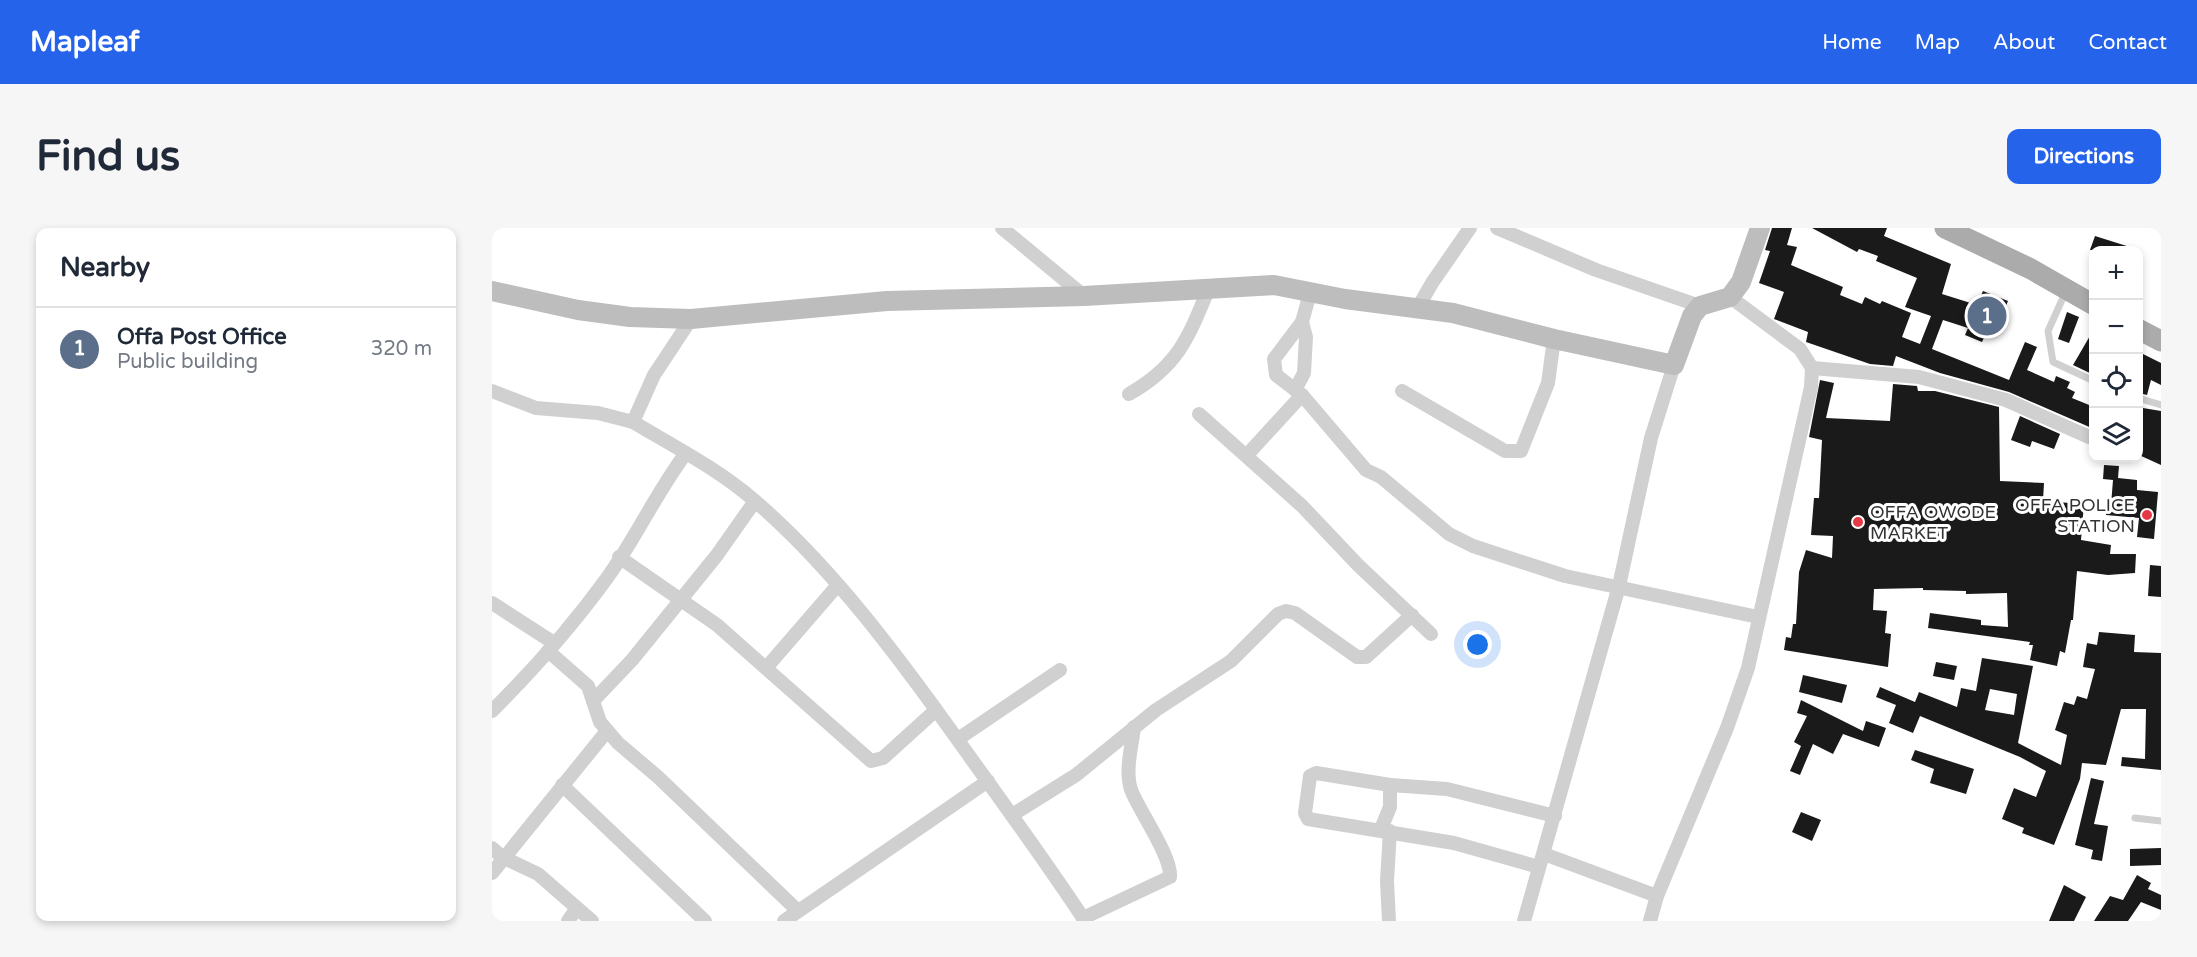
<!DOCTYPE html>
<html lang="en">
<head>
<meta charset="utf-8">
<style>
	:root { --surface:#fff; --page:#f6f6f7; --text:#1f2937; --muted:#747a83; --line:#e0e1e3; --accent:#2563eb }
	body { margin:0; font-family:"Varela Round",sans-serif; background:var(--page); color:var(--text) }
	.controls { position:absolute; right:18px; top:18px; display:grid; overflow:hidden; border-radius:12px; box-shadow:0 3px 9px #0003 }
	.controls button { width:54px; height:54px; display:grid; place-items:center; padding:0; border:0; border-bottom:2px solid var(--line); background:var(--surface); color:var(--text); font:30px sans-serif }
	.you { position:absolute; left:986px; top:417px; width:21px; height:21px; margin:-15px; border:4px solid #fff; border-radius:50%; background:#1a73e8; box-shadow:0 0 0 9px #1a73e833 }
	.badge { display:grid; place-items:center; width:39px; height:39px; border-radius:50%; background:var(--accent); color:#fff; font-size:20px; font-weight:700 }
	.pin { position:absolute; translate:-50% -50%; border:3px solid #fff; box-shadow:0 2px 6px #0006 }
	.list { margin:0; padding:0; list-style:none }
	h2 { display:flex; justify-content:space-between; align-items:center; height:78px; margin:0; padding:0 24px; font-size:26px }
	h2 small { font-size:20px; font-weight:400; color:var(--muted) }
	.list li { display:grid; grid-template-columns:39px 1fr auto; gap:18px; align-items:center; box-sizing:border-box; height:84px; padding:0 24px; border-top:2px solid var(--line) }
	.list b { display:block; font-size:22px; white-space:nowrap }
	.list p { margin:0; font-size:20px; white-space:nowrap; color:var(--muted) }
	.list em { font-size:20px; font-style:normal; color:var(--muted) }
	.icon { flex:none; width:33px; height:33px; fill:none; stroke:currentColor; stroke-width:2; stroke-linecap:round; stroke-linejoin:round }
	.map { position:relative; flex:none; width:1669px; height:693px; overflow:hidden; border-radius:12px }
	header { display:flex; align-items:center; gap:36px; box-sizing:border-box; height:84px; padding:0 30px; background:var(--accent); color:#fff }
	header strong { font-size:28px }
	nav { display:flex; gap:33px; margin-inline-start:auto; font-size:21px }
	.intro { display:flex; align-items:center; justify-content:space-between; box-sizing:border-box; height:144px; padding:0 36px }
	h1 { margin:0; font-size:42px }
	.button { padding:15px 27px; border-radius:12px; background:var(--accent); color:#fff; font-size:21px; font-weight:700 }
	main { display:flex; gap:36px; padding:0 36px }
	aside { flex:1; background:var(--surface); border-radius:12px; box-shadow:0 3px 9px #0003 }
	.map>svg:first-child { display:block }
	.building { fill:#1a1a1a; fill-rule:evenodd }
	.lines { fill:none; stroke-linecap:round; stroke-linejoin:round }
	.lane { stroke:#d0d0d0; stroke-width:7 }
	.street { stroke:#d0d0d0; stroke-width:14 }
	.secondary { stroke:#bdbdbd; stroke-width:20 }
	.primary { stroke:#ababab; stroke-width:21 }
	.poi-dot { fill:#e63946; stroke:#fff; stroke-width:2 }
	.labels { text-anchor:middle; stroke-width:6; stroke-linejoin:round; paint-order:stroke }
	.poi-label { font-size:18px; fill:#333; stroke:#fff; text-anchor:end }
</style>
</head>
<body>
<header>
<strong>Mapleaf</strong>
<nav><a>Home</a><a>Map</a><a>About</a><a>Contact</a></nav>
</header>
<div class="intro"><h1>Find us</h1><a class="button">Directions</a></div>
<main>
<aside>
<h2>Nearby<small></small></h2>
<ul class="list">
<li><span class="badge" style="background:#5c6f8a">1</span><div><b>Offa Post Office</b><p>Public building</p></div><em>320 m</em></li>
</ul>
</aside>
<div class="map">
<svg width="1669" height="693" viewBox="0 0 1669 693">
	<rect width="100%" height="100%" fill="#fff"/>
	<g class="building">
		<path d="M 1280,0 L 1300,0 L 1295,17 L 1305,19 L 1299,37 L 1351,59 L 1348,67 L 1370,76 L 1373,69 L 1388,76 L 1390,73 L 1419,85 L 1410,109 L 1428,116 L 1439,88 L 1413,79 L 1425,50 L 1384,33 L 1386,28 L 1367,21 L 1365,24 L 1320,0 L 1395,0 L 1392,8 L 1459,36 L 1450,66 L 1485,77 L 1491,63 L 1516,73 L 1502,106 L 1495,103 L 1490,114 L 1473,107 L 1476,100 L 1451,92 L 1440,121 L 1517,152 L 1533,114 L 1545,119 L 1535,142 L 1562,154 L 1564,148 L 1578,154 L 1575,160 L 1583,164 L 1580,170 L 1602,179 L 1602,201 L 1517,164 L 1448,145 L 1404,128 L 1401,138 L 1378,136 L 1314,114 L 1316,104 L 1282,91 L 1292,64 L 1267,55 L 1278,23 L 1273,22 Z"/>
		<path d="M 1603,8 L 1641,20 L 1641,22 L 1598,22 Z"/>
		<path d="M 1575,84 L 1587,89 L 1577,115 L 1566,111 Z"/>
		<path d="M 1602,101 L 1602,147 L 1581,137 Z"/>
		<path d="M 1647,124 L 1669,135 L 1669,157 L 1659,152 L 1655,167 L 1647,165 Z"/>
		<path d="M 1328,152 L 1342,155 L 1334,190 L 1398,193 L 1401,156 L 1425,158 L 1426,163 L 1443,163 L 1507,179 L 1508,253 L 1552,255 L 1551,273 L 1592,276 L 1589,312 L 1619,317 L 1618,326 L 1644,326 L 1643,345 L 1616,347 L 1585,343 L 1581,392 L 1579,392 L 1573,425 L 1568,423 L 1565,438 L 1538,432 L 1541,417 L 1537,417 L 1538,414 L 1436,400 L 1438,385 L 1489,392 L 1489,397 L 1516,399 L 1515,365 L 1474,366 L 1474,363 L 1431,362 L 1431,360 L 1382,361 L 1381,382 L 1395,383 L 1393,405 L 1399,406 L 1396,439 L 1292,422 L 1294,409 L 1299,410 L 1301,396 L 1304,396 L 1307,344 L 1314,322 L 1340,330 L 1341,308 L 1319,307 L 1322,270 L 1327,270 L 1330,212 L 1317,209 Z"/>
		<path d="M 1647,176 L 1651,177 L 1651,180 L 1669,183 L 1669,237 L 1647,227 Z"/>
		<path d="M 1528,188 L 1568,206 L 1562,221 L 1540,213 L 1538,219 L 1519,212 Z"/>
		<path d="M 1612,237 L 1627,238 L 1626,250 L 1645,252 L 1645,262 L 1666,264 L 1662,311 L 1645,309 L 1647,290 L 1614,287 L 1615,276 L 1619,277 L 1621,252 L 1611,251 Z"/>
		<path d="M 1658,337 L 1669,338 L 1669,369 L 1656,368 Z"/>
		<path d="M 1607,404 L 1643,407 L 1642,424 L 1669,425 L 1669,542 L 1629,538 L 1630,529 L 1653,531 L 1654,481 L 1629,481 L 1614,537 L 1590,535 L 1588,551 L 1562,617 L 1530,605 L 1532,600 L 1510,591 L 1522,560 L 1544,569 L 1554,543 L 1528,529 L 1428,488 L 1421,505 L 1397,495 L 1404,477 L 1384,469 L 1388,459 L 1423,474 L 1427,464 L 1465,479 L 1469,460 L 1484,463 L 1490,430 L 1541,438 L 1526,515 L 1569,537 L 1575,507 L 1563,502 L 1572,474 L 1582,477 L 1585,468 L 1595,471 L 1603,441 L 1591,439 L 1595,415 L 1605,417 ZM 1498,461 L 1525,466 L 1522,487 L 1493,482 Z"/>
		<path d="M 1444,434 L 1465,438 L 1462,452 L 1441,448 Z"/>
		<path d="M 1311,447 L 1355,457 L 1350,475 L 1307,464 Z"/>
		<path d="M 1309,472 L 1371,503 L 1374,493 L 1394,500 L 1387,519 L 1351,506 L 1341,526 L 1321,516 L 1308,547 L 1298,543 L 1309,518 L 1302,514 L 1315,488 L 1305,485 Z"/>
		<path d="M 1423,522 L 1482,541 L 1474,566 L 1438,555 L 1442,541 L 1419,532 Z"/>
		<path d="M 1599,550 L 1612,553 L 1602,596 L 1616,598 L 1610,633 L 1599,631 L 1601,622 L 1583,617 Z"/>
		<path d="M 1309,584 L 1329,592 L 1320,613 L 1300,604 Z"/>
		<path d="M 1669,620 L 1669,637 L 1638,638 L 1638,621 Z"/>
		<path d="M 1645,647 L 1659,655 L 1656,661 L 1669,667 L 1669,682 L 1649,674 L 1636,693 L 1602,693 L 1618,668 L 1631,672 Z"/>
		<path d="M 1572,657 L 1594,669 L 1582,693 L 1557,693 Z"/>
	</g>
	<g class="lines">
		<g class="lane">
			<path d="M 1574,63 L 1556,103 L 1561,134 L 1602,153"/>
			<path d="M 1646,170 L 1669,177"/>
			<path d="M 1643,590 L 1669,593"/>
		</g>
		<g class="street">
			<path d="M 510,0 L 592,68"/>
			<path d="M 1005,0 L 1104,42 L 1208,78"/>
			<path d="M 925,81 L 940,55 L 978,0"/>
			<path d="M 199,91 L 162,147 L 141,194 C 183,219 226,241 263,273 C 341,340 408,431 468,515 C 510,574 553,632 593,693"/>
			<path d="M 810,94 L 782,131 L 784,147 L 810,167 L 874,242 L 889,249 L 957,306 L 981,318 L 1073,348 L 1266,389"/>
			<path d="M 1320,140 L 1427,149 L 1514,172 L 1597,209"/>
			<path d="M 803,162 L 812,145 L 814,109 L 810,94 L 818,65"/>
			<path d="M 0,163 L 44,180 L 106,185 L 141,194"/>
			<path d="M 910,163 L 1013,223 L 1029,223 L 1056,155 L 1062,111"/>
			<path d="M 637,166 C 685,139 696,111 716,62"/>
			<path d="M 707,186 L 810,278 L 866,337 L 939,406"/>
			<path d="M 755,227 L 810,167"/>
			<path d="M 127,329 L 225,397 L 379,533 L 391,530 L 444,482"/>
			<path d="M 0,375 L 62,415"/>
			<path d="M 56,423 L 96,458 L 108,494 L 126,515 L 166,549 L 305,682"/>
			<path d="M 274,440 L 345,358"/>
			<path d="M 101,473 L 140,432 L 225,327 L 263,273"/>
			<path d="M 0,483 C 41,442 81,397 115,350 C 144,310 164,265 194,225"/>
			<path d="M 466,511 L 568,442"/>
			<path d="M 70,557 L 213,693"/>
			<path d="M 520,587 L 584,547 L 664,482 L 739,433 L 786,386 L 794,383 L 803,385 L 865,429 L 874,429 L 920,387"/>
			<path d="M 889,601 L 898,579 L 898,557"/>
			<path d="M 0,620 L 10,629 L 46,646 L 100,693"/>
			<path d="M 1052,626 L 1165,668"/>
			<path d="M 1047,639 L 962,615 L 816,591 L 813,585 L 818,548 L 824,545 L 898,557 L 955,561 L 1063,588"/>
			<path d="M 0,645 L 115,503"/>
			<path d="M 591,690 L 678,649 C 680,629 648,584 640,564 C 632,545 640,518 642,499"/>
			<path d="M 76,693 L 85,680"/>
			<path d="M 292,693 L 496,553"/>
			<path d="M 897,693 L 895,653 L 898,603"/>
			<path d="M 1032,693 L 1127,358 L 1159,210 L 1182,137"/>
			<path d="M 1158,693 L 1165,668 L 1235,500 L 1256,440 L 1319,159 L 1320,140 L 1308,121 L 1238,69"/>
		</g>
		<path class="secondary" d="M 0,63 L 86,82 L 138,89 L 199,91 L 395,73 L 592,68 L 782,57 L 853,71 L 961,85 L 1062,111 L 1182,137 L 1200,88 L 1208,78 L 1238,69 L 1249,54 L 1268,0"/>
		<g class="primary">
			<path d="M 1453,0 L 1539,41 L 1602,77"/>
			<path d="M 1646,101 L 1669,113"/>
		</g>
	</g>
	<g class="poi-dot">
		<circle cx="1655" cy="287" r="6"/>
		<circle cx="1366" cy="294" r="6"/>
	</g>
	<g class="labels">
		<g class="poi-label">
			<text x="1643" y="283">OFFA POLICE<tspan x="1643" dy="21">STATION</tspan></text>
			<text x="1378" y="290" text-anchor="start">OFFA OWODE<tspan x="1378" dy="21">MARKET</tspan></text>
		</g>
	</g>
</svg>
<div class="controls">
<button>+</button>
<button>−</button>
<button><svg class="icon" aria-label="locate" viewBox="0 0 24 24"><circle cx="12" cy="12" r="6"/><path d="M12 2v4M12 18v4M2 12h4M18 12h4"/></svg></button>
<button><svg class="icon" aria-label="layers" viewBox="0 0 24 24"><path d="M12 4l9 5-9 5-9-5zM3 14l9 5 9-5"/></svg></button>
</div>
<div class="you"></div>
<div class="pin badge" style="left:1495px;top:88px;background:#5c6f8a">1</div>
</div>
</main>
</body>
</html>
